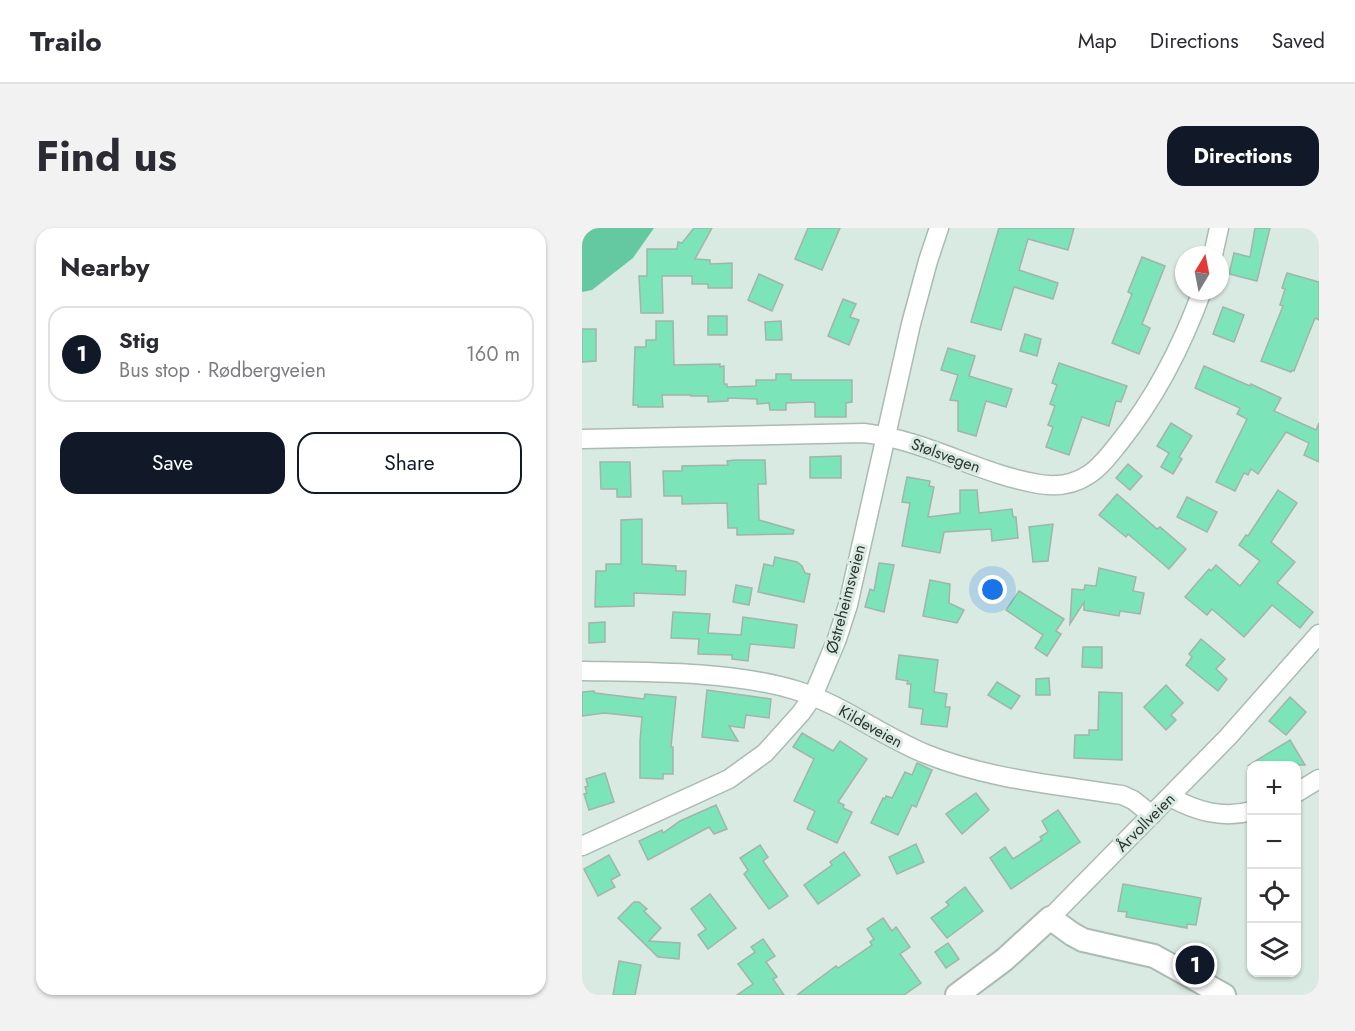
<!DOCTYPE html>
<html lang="en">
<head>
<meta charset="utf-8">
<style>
	:root { --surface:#fff; --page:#f2f2f3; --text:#2b2b33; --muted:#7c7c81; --line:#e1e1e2; --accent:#111827 }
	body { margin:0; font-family:Jost,sans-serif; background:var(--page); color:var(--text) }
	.controls { position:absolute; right:18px; bottom:18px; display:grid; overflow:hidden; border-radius:12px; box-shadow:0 2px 4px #0004 }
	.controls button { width:54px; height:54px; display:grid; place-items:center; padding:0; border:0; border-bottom:2px solid var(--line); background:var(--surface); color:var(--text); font:30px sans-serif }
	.compass { position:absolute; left:593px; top:18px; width:54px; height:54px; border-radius:50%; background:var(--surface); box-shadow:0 2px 4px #0004; rotate:10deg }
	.you { position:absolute; left:411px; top:362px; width:21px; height:21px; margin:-15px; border:4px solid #fff; border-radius:50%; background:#1a73e8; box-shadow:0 0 0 9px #1a73e833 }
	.badge { display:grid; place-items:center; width:39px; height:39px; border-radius:50%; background:var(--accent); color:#fff; font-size:20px; font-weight:700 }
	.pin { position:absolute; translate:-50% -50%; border:3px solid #fff; box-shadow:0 2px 6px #0006 }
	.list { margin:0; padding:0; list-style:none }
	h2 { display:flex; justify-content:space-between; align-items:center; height:78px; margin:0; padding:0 24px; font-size:26px }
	h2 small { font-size:20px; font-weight:400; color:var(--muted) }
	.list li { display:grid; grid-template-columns:39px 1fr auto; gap:18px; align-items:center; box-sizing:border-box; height:96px; margin:0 12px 12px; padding:0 12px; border:2px solid var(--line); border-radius:18px }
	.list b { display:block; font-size:22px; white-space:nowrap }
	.list p { margin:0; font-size:20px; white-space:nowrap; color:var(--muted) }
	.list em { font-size:20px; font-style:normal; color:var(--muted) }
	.actions { display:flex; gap:12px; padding:18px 24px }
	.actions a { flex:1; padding:14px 0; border:2px solid var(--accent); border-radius:18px; text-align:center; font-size:21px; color:var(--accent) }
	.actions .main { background:var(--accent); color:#fff }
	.icon { flex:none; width:33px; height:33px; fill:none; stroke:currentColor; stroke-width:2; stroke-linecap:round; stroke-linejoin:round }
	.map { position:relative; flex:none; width:737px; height:767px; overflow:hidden; border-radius:18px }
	header { display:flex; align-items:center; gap:36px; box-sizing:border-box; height:84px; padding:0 30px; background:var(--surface); border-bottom:2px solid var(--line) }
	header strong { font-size:28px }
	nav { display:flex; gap:33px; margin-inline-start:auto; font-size:21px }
	.intro { display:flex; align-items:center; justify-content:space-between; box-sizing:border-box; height:144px; padding:0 36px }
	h1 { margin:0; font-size:42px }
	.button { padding:15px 27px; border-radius:18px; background:var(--accent); color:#fff; font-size:21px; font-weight:700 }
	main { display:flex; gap:36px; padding:0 36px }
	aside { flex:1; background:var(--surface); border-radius:18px; box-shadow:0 2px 4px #0004 }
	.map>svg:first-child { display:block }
	.green { fill:#64c9a1 }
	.building { fill:#7be4b9; stroke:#a2b4ab; stroke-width:1.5 }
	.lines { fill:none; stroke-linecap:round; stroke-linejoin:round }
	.minor-casing { stroke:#a9bbb2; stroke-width:21 }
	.tertiary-casing { stroke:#a9bbb2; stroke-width:26 }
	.minor { stroke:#fff; stroke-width:18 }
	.tertiary { stroke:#fff; stroke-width:22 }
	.labels { text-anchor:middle; stroke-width:6; stroke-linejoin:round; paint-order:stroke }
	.street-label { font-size:16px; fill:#2d3431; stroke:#d8eae1 }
</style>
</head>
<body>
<header>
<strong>Trailo</strong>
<nav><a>Map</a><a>Directions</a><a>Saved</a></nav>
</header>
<div class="intro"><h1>Find us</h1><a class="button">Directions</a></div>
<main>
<aside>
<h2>Nearby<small></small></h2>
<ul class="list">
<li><span class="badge">1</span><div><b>Stig</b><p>Bus stop · Rødbergveien</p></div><em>160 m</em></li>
</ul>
<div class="actions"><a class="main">Save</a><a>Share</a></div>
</aside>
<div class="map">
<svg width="737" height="767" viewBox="0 0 737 767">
	<rect width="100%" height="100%" fill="#d8eae1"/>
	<path class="green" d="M 0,0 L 72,0 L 51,30 L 10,62 L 0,64 Z"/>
	<g class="building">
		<path d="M 112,0 L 130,0 L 113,31 L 128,32 L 128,36 L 150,35 L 150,60 L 126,60 L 126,56 L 110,56 L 110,48 L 80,48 L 81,85 L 59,85 L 57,48 L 65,48 L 65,21 L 95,21 L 96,14 L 100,15 Z"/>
		<path d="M 226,0 L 258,0 L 240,42 L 213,31 Z"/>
		<path d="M 417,0 L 492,0 L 486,22 L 446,11 L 437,42 L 476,55 L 471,71 L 432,59 L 419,102 L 389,94 Z"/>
		<path d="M 673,0 L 688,0 L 675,53 L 647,46 L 652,25 L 668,29 Z"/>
		<path d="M 560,29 L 583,38 L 560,96 L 568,100 L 557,126 L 530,115 L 550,66 L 546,64 Z"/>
		<path d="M 705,45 L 737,54 L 737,92 L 733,90 L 712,143 L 710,142 L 709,144 L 679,133 L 701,78 L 698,77 L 703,61 L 700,60 Z"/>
		<path d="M 177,46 L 201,57 L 190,83 L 166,72 Z"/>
		<path d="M 261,71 L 274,76 L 268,89 L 277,92 L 267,117 L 246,108 Z"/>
		<path d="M 641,79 L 662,87 L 652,114 L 631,106 Z"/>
		<rect x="126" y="88" width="19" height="19"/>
		<path d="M 74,93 L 91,93 L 92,137 L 138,136 L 138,139 L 142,138 L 142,156 L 145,156 L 145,159 L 174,158 L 174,152 L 194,152 L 194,146 L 209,146 L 209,152 L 270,152 L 270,174 L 264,175 L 264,189 L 233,189 L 233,175 L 231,174 L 204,175 L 204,182 L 188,182 L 187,175 L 175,176 L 175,171 L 146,170 L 146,173 L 126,174 L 126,168 L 109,168 L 109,167 L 80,167 L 81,179 L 56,179 L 56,177 L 51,177 L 53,119 L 64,119 L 64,112 L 74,112 Z"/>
		<path d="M 199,93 L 200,112 L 184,112 L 183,94 Z"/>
		<path d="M 0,101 L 14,101 L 14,133 L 0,134 Z"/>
		<path d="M 443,106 L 459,111 L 455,128 L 438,123 Z"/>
		<path d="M 366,120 L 393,128 L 387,148 L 430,161 L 424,179 L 404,173 L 394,208 L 376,203 L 376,173 L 368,172 L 376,147 L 359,142 Z"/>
		<path d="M 477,135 L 545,158 L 539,174 L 534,173 L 527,198 L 500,189 L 487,227 L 464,219 L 471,199 L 466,197 L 473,178 L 468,176 L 475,157 L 470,155 Z"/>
		<path d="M 622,138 L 668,158 L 669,156 L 699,170 L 692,183 L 734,202 L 737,195 L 737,234 L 722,227 L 727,215 L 704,204 L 676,246 L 669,241 L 666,247 L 662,245 L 653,263 L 634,254 L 665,191 L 655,186 L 658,180 L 613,160 Z"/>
		<path d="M 589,195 L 610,208 L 597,229 L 600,231 L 591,246 L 579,239 L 587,225 L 575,218 Z"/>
		<path d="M 259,228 L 259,250 L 228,250 L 228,229 Z"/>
		<path d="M 153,232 L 183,232 L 184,256 L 176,256 L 177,292 L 212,302 L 211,306 L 155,307 L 155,300 L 146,300 L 145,275 L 100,276 L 100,268 L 82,268 L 81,243 L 100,243 L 100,238 L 146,237 L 145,233 Z"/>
		<path d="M 18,234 L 48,234 L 49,269 L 35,269 L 35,261 L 19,261 Z"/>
		<path d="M 546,236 L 560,248 L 548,262 L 534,250 Z"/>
		<path d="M 325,249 L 348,253 L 347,258 L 352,259 L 346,289 L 378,285 L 378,262 L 395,262 L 397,285 L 430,281 L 431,289 L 434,289 L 436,310 L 410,313 L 409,301 L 362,304 L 358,325 L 320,318 L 328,275 L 320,274 Z"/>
		<path d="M 696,262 L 715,275 L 689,314 L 713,334 L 695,355 L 731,384 L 718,400 L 690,377 L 662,409 L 630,381 L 625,387 L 603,369 L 627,341 L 629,343 L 634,337 L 658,358 L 678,333 L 657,317 L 664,307 L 666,308 Z"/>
		<path d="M 535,266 L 575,301 L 578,299 L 604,321 L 587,341 L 546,306 L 544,309 L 517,287 Z"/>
		<path d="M 605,269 L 635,284 L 625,304 L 595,289 Z"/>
		<path d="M 60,291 L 60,336 L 94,338 L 94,343 L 104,343 L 103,367 L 52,365 L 52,378 L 13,379 L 14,343 L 24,343 L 24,336 L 39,336 L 39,292 Z"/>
		<path d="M 471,296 L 466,333 L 451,334 L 447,299 Z"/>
		<path d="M 193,329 L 215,334 L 220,338 L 223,345 L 228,346 L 222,374 L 176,364 L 182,336 L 191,338 Z"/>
		<path d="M 297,335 L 312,337 L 302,384 L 283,379 L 288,361 L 292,363 Z"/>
		<path d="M 517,340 L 554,349 L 551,363 L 562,365 L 558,386 L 538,383 L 537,388 L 502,382 L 502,374 L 488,396 L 490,361 L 502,362 L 503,357 L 514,358 Z"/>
		<path d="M 348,352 L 368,356 L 367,375 L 382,382 L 375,395 L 341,388 Z"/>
		<path d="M 154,357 L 170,360 L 167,377 L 151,374 Z"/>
		<path d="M 437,363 L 482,391 L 474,403 L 479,406 L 465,428 L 453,420 L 461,407 L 424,382 Z"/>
		<path d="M 91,384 L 128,386 L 126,405 L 159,407 L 161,389 L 215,397 L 212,420 L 168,416 L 166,433 L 150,431 L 150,427 L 116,426 L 117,411 L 89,410 Z"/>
		<path d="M 23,394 L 23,414 L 7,415 L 7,395 Z"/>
		<path d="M 619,411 L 643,431 L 634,441 L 645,451 L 636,463 L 604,437 L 610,429 L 607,426 Z"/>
		<path d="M 501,419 L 520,419 L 520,440 L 500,439 Z"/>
		<path d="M 317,427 L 356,432 L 352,464 L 365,466 L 363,479 L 368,479 L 365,499 L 339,496 L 341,481 L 327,479 L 329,456 L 325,456 L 326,453 L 314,451 Z"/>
		<path d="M 467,450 L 468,467 L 454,467 L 454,451 Z"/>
		<path d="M 415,454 L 438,468 L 429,481 L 406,467 Z"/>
		<path d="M 584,457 L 601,475 L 589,487 L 594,492 L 584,502 L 562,479 Z"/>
		<path d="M 125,462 L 189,471 L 187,490 L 164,487 L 162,500 L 147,498 L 156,513 L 120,509 Z"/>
		<path d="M 12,463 L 13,465 L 62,471 L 63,466 L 94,469 L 89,519 L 91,519 L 91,546 L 81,546 L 81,551 L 58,550 L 58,513 L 60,489 L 22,485 L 0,488 L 0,464 Z"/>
		<path d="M 517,464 L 540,465 L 540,532 L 492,530 L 493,507 L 507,507 L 507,502 L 516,502 Z"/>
		<path d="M 708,469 L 724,484 L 704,507 L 687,493 Z"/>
		<path d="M 220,505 L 251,523 L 258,513 L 285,531 L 256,574 L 262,577 L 261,580 L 270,584 L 255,615 L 225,601 L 233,583 L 212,573 L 232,531 L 211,519 Z"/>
		<path d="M 708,512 L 723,537 L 667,537 Z"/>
		<path d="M 335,535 L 350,542 L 334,579 L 330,577 L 316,607 L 289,595 L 301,570 L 303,571 L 304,568 L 310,570 L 323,544 L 330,547 Z"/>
		<path d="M 23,545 L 32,574 L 7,582 L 2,566 L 5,565 L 3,559 L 6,558 L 4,551 Z"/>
		<path d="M 394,565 L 407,582 L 380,606 L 364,586 Z"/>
		<path d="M 134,577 L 145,601 L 132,606 L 127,599 L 66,632 L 57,613 L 80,602 L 81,605 L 98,593 Z"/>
		<path d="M 476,582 L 498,614 L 429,661 L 408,630 L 423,619 L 431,631 L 460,612 L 458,609 L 466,604 L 460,593 Z"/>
		<path d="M 334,616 L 342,634 L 315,646 L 307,629 Z"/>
		<path d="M 178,617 L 186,629 L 181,633 L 206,668 L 187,681 L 162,646 L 166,642 L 158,630 Z"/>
		<path d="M 262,624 L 278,647 L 236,676 L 222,657 L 250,637 L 248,634 Z"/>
		<path d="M 27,627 L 38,647 L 29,652 L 33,659 L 16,668 L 2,641 Z"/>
		<path d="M 541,656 L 619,670 L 614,697 L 605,696 L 605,700 L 544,689 L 545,684 L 536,683 Z"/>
		<path d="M 383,659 L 401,683 L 365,710 L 349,690 L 367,677 L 364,674 Z"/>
		<path d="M 128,666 L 154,700 L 126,721 L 116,707 L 124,701 L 109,681 Z"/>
		<path d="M 52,674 L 57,674 L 65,681 L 62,683 L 79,700 L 67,713 L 98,715 L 97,731 L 76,729 L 36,690 Z"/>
		<path d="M 301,690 L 310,703 L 314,699 L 328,719 L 318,726 L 339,755 L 322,767 L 215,767 L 254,738 L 256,740 L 290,717 L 288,714 L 292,711 L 285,701 Z"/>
		<path d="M 181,711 L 193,728 L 184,734 L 195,749 L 191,751 L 202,767 L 155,767 L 171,756 L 156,736 L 173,724 L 169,719 Z"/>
		<path d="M 366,715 L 377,731 L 364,740 L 353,724 Z"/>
		<path d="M 37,733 L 59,737 L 53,767 L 31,767 Z"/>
	</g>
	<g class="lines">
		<g class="minor-casing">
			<g id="minor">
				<path d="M 631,27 L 637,0"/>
				<path d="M 0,211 L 282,205 C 344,212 397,246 457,256 C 475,259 491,257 506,247 C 518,240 528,226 537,215 C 574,169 600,118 620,63"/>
				<path d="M 0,443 C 67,444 149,443 213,462 C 260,476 299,508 344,526 C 410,552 471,556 540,567 L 551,572 L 570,587"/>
				<path d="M 714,565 L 737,551"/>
				<path d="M 588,569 C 614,583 640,591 670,583"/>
				<path d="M 0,618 L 147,551 L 183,525 L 219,485 L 231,468 L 255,411 L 266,377 L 329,96 L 346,33 L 357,0"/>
				<path d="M 468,690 L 646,509 L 737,406"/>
			</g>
		</g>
		<g class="tertiary-casing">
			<path id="tertiary" d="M 375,767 L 422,732 L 468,690 L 490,706 L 501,712 L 572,728 L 642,767"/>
		</g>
		<use href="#minor" class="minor"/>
		<use href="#tertiary" class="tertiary"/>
	</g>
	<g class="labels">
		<g class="street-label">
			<text transform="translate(364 227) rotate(20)" y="6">Stølsvegen</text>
			<text transform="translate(263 371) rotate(-75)" y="6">Østreheimsveien</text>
			<text transform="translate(289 498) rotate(29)" y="6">Kildeveien</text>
			<text transform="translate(563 594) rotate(-45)" y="6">Årvollveien</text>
		</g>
	</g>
</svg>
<div class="controls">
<button>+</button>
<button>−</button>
<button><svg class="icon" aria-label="locate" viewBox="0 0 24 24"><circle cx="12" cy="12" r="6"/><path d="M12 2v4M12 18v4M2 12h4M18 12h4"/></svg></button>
<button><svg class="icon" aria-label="layers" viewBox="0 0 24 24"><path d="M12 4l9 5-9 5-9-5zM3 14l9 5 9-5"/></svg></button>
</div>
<svg class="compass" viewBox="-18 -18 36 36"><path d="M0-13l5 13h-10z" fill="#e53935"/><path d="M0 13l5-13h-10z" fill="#7c7c81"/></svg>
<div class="you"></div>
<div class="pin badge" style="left:613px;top:737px">1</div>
</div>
</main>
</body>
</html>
